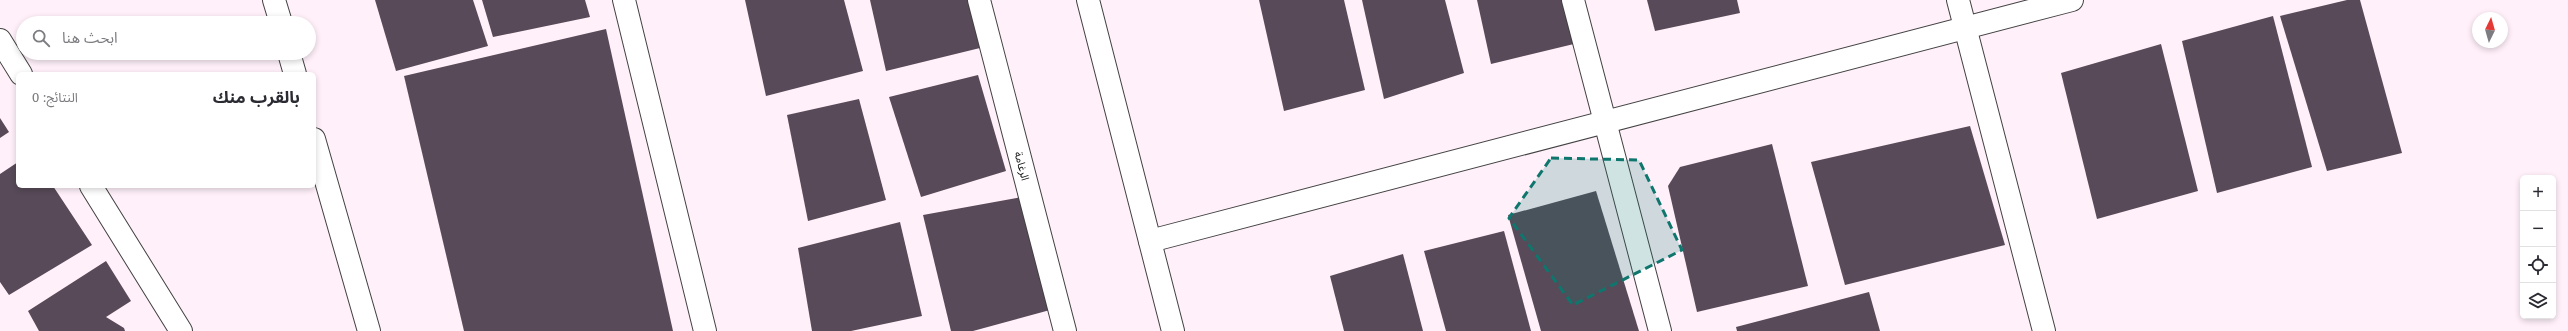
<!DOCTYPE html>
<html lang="ar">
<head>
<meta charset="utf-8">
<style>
	:root { --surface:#fff; --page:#f7f7f7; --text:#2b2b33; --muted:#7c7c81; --line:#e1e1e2 }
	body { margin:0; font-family:"Noto Serif","Noto Sans Arabic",serif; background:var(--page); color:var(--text); direction:rtl }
	.controls { position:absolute; right:12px; bottom:12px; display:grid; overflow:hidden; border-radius:6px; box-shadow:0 2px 6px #0003 }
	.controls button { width:36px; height:36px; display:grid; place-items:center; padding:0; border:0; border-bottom:1px solid var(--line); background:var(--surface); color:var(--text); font:20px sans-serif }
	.compass { position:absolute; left:2472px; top:12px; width:36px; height:36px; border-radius:50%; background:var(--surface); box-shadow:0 2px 6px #0003; rotate:5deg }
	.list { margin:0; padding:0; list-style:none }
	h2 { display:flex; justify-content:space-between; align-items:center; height:52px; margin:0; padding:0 16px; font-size:17px }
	h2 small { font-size:13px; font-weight:400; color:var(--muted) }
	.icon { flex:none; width:22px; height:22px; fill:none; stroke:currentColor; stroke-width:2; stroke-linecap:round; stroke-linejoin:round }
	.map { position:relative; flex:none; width:2568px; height:331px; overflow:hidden; direction:ltr }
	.search { position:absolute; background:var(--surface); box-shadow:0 2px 6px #0003; left:16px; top:16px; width:300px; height:44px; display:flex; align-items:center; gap:10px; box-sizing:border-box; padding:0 14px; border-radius:22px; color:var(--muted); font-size:15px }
	.panel { position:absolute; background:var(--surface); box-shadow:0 2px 6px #0003; left:16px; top:72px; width:300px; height:116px; border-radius:6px; direction:rtl }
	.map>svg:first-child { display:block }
	.building { fill:#584a58 }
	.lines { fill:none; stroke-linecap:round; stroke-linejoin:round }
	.minor-casing { stroke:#424242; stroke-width:24 }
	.minor { stroke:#fff; stroke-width:22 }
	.marked { fill:#0f766e; fill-opacity:0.2; stroke:#0f766e; stroke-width:3; stroke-dasharray:8 5; stroke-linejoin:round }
	.labels { text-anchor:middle; stroke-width:4; stroke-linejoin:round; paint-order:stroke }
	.street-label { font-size:11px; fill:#0f0f0f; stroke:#fff }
</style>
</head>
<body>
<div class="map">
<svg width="2568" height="331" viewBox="0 0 2568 331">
	<rect width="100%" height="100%" fill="#fff0f9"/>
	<g class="building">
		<path d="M 375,0 L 473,0 L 488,46 L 396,71 Z"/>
		<path d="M 482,0 L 585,0 L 590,17 L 493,37 Z"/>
		<path d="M 745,0 L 844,0 L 863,71 L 766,96 Z"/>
		<path d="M 870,0 L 969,0 L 980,48 L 886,71 Z"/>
		<path d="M 1259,0 L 1344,0 L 1365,90 L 1284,111 Z"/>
		<path d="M 1362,0 L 1445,0 L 1464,73 L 1384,99 Z"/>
		<path d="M 1477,0 L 1566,0 L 1578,43 L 1491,64 Z"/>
		<path d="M 1647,0 L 1737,0 L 1740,13 L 1655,31 Z"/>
		<path d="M 2347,0 L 2360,0 L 2402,153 L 2327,171 L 2280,16 Z"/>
		<path d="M 2273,16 L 2312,167 L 2217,193 L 2182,41 Z"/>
		<path d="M 606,29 L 673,331 L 464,331 L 404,76 Z"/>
		<path d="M 2161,44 L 2198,191 L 2097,219 L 2061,73 Z"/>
		<path d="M 978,75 L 1006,171 L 921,197 L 889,97 Z"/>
		<path d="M 859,99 L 886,200 L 808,221 L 787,115 Z"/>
		<path d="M 0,118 L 9,132 L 0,138 Z"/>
		<path d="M 1970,126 L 2005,245 L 1845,285 L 1811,162 Z"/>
		<path d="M 1772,144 L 1808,286 L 1697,312 L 1668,186 L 1680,167 Z"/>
		<path d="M 18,162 L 18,186 L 53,186 L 92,245 L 9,295 L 0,282 L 0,174 Z"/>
		<path d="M 1596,191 L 1639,331 L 1541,331 L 1508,215 Z"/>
		<path d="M 1022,197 L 1050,310 L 973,331 L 951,331 L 923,215 Z"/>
		<path d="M 900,222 L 922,316 L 851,331 L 812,331 L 798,248 Z"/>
		<path d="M 1504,231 L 1531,331 L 1446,331 L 1424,251 Z"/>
		<path d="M 1403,254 L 1423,331 L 1344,331 L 1330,276 Z"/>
		<path d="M 106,261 L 131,301 L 106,317 L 124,328 L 125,331 L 39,331 L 28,311 Z"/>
		<path d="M 1869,292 L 1880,331 L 1737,331 L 1736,327 Z"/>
	</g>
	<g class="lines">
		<g class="minor-casing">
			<g id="minor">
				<path d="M 274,0 L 281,23"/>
				<path d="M 624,0 L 705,331"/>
				<path d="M 979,0 L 1065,331"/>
				<path d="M 1088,0 L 1173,331"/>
				<path d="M 1573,0 L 1660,331"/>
				<path d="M 1958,0 L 2044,331"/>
				<path d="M 0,40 L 21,74"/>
				<path d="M 289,53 L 295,74"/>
				<path d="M 314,139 L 369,331"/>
				<path d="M 91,186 L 181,331"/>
				<path d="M 1150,241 L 2072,0"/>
			</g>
		</g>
		<use href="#minor" class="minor"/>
	</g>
	<path class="marked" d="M 1551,158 L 1639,160 L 1682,250 L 1573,305 L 1509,218 Z"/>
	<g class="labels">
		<g class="street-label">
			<text transform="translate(1022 166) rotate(75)" y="4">الرغامة</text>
		</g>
	</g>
</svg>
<div class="controls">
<button>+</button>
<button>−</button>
<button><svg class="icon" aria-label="locate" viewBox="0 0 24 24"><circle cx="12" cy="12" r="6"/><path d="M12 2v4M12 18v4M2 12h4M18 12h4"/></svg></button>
<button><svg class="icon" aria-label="layers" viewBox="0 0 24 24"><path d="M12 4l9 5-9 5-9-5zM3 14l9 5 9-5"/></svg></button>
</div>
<svg class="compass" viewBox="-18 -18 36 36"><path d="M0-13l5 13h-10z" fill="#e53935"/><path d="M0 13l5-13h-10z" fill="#7c7c81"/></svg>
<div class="search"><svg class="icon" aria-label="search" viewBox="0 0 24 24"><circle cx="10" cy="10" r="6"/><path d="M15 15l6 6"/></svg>ابحث هنا</div>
<section class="panel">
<h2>بالقرب منك<small>النتائج: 0</small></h2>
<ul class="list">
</ul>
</section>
</div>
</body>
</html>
